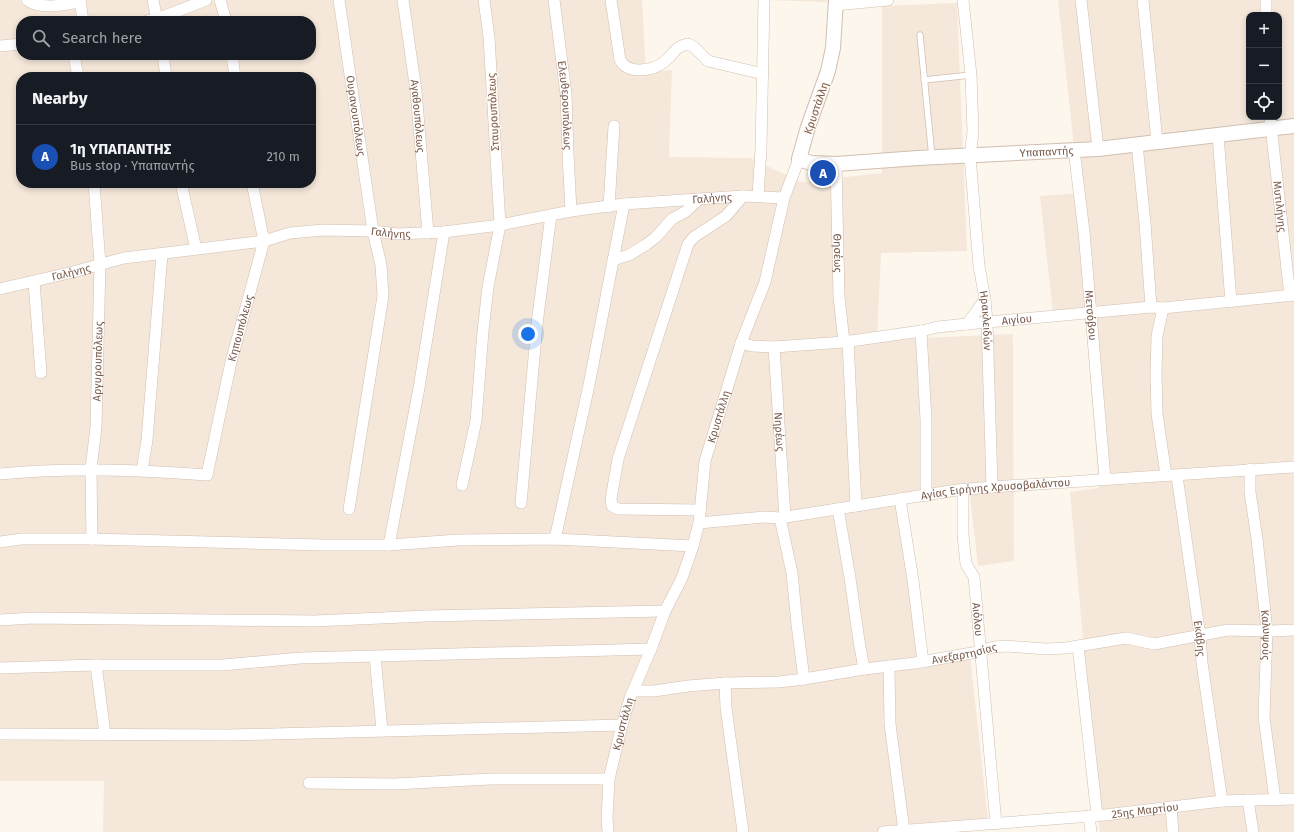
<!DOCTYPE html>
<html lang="en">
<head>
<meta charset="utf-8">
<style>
	:root { --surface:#171b24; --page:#20242c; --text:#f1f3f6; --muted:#9ea1a6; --line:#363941; --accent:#7c3aed }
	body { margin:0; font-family:"Fira Sans",sans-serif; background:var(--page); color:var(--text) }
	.controls { position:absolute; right:12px; top:12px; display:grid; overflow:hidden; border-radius:8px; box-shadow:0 2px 6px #0003 }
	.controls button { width:36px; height:36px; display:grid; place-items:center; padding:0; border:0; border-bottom:1px solid var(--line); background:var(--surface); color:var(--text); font:20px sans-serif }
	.you { position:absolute; left:528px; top:334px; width:14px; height:14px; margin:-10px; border:3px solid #fff; border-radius:50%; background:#1a73e8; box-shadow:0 0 0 6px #1a73e833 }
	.badge { display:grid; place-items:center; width:26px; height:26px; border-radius:50%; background:var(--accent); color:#fff; font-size:13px; font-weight:700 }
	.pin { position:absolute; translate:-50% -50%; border:2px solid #fff; box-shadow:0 1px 4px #0006 }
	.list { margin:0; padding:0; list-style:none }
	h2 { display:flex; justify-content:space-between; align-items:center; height:52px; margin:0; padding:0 16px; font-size:17px }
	h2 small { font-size:13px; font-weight:400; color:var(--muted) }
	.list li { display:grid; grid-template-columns:26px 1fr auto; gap:12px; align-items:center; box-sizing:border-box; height:64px; padding:0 16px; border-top:1px solid var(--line) }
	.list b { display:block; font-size:15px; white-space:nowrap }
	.list p { margin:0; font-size:13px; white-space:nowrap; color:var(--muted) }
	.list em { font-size:13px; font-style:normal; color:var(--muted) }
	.icon { flex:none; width:22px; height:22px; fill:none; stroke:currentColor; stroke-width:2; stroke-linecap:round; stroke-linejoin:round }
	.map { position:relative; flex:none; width:1294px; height:832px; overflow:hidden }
	.search { position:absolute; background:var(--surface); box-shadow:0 2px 6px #0003; left:16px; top:16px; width:300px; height:44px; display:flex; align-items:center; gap:10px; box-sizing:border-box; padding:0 14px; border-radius:16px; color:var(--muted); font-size:15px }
	.panel { position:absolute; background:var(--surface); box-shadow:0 2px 6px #0003; left:16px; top:72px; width:300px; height:116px; border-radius:16px }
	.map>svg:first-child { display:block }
	.residential { fill:#f5e8da; fill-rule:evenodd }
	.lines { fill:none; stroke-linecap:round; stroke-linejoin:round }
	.service-casing { stroke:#d1beb0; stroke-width:7 }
	.minor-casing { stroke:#d1beb0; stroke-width:12 }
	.tertiary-casing { stroke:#d1beb0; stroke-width:16 }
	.service { stroke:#fff; stroke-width:5.5 }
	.minor { stroke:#fff; stroke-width:11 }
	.tertiary { stroke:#fff; stroke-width:14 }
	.labels { text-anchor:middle; stroke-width:3; stroke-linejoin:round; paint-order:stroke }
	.street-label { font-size:11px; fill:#7a5c4d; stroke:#fffaf3 }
</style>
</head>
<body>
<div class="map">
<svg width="1294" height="832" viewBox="0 0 1294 832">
	<rect width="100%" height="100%" fill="#fdf6ec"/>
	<g class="residential">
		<path d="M 0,0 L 642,0 L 646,71 L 672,70 L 669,157 L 750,158 L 801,182 L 882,173 L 882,6 L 957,3 L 967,251 L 881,253 L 877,340 L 1013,334 L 1014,561 L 978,566 L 969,487 L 907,495 L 917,665 L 970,656 L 988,820 L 938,832 L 103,832 L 104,781 L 0,781 ZM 21,21 L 311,21 L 311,55 L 21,55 ZM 21,77 L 311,77 L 311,183 L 21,183 Z"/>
		<path d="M 762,0 L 827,0 L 827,2 Z"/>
		<path d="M 1058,0 L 1294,0 L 1294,832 L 1100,832 L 1070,492 L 1099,488 L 1085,314 L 1053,314 L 1040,196 L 1079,193 ZM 1249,15 L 1279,15 L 1279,117 L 1249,117 Z"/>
	</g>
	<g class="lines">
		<g class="service-casing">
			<g id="service">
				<path d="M 920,35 L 932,157"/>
				<path d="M 924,80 L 971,75"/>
			</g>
		</g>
		<g class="minor-casing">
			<g id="minor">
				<path d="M 27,0 C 41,10 64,5 80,2"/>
				<path d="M 80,0 L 83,21"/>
				<path d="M 153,0 L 157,21"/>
				<path d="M 220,0 L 226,21"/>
				<path id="s1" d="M 339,0 L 373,231 L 381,265 L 383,296 L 349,509"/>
				<path id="s2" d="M 403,0 L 416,91 L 428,233"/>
				<path id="s3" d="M 554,0 L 566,94 L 568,154 L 571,211"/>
				<path d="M 611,0 L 620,60 C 628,75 652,71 664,62 C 675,54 673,47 688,44 L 694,47 L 708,61 L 763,74"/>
				<path id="s4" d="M 963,0 L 971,75 L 973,132 L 970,156 L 979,266 L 985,299 L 987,321 L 992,487"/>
				<path d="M 1081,0 L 1098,149"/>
				<path d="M 1143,0 L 1157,142"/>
				<path d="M 1266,0 L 1266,15"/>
				<path d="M 836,5 L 888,0"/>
				<path d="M 147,21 L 157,19 L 206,0"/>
				<path d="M 0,46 L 21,44"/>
				<path d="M 74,55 L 78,77"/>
				<path d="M 163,55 L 166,77"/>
				<path d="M 232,55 L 235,77"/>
				<path id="s5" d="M 1270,117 L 1290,296"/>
				<path d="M 1218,135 L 1231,302"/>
				<path d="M 1137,144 L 1145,223 L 1151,307"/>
				<path id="s6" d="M 1074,150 L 1084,232 L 1105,479"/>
				<path id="s7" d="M 836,164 L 839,297 L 844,342"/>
				<path d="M 181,183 L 196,249"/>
				<path d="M 758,196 L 761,149 L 764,0"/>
				<path d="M 609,207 L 614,126"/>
				<path d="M 613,260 L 629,255 L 647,244 L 656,237 L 672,219 L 685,212 L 699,199"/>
				<path d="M 34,282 L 41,373"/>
				<path id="s8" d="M 0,289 L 73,272 L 124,258 L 264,241 L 290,233 L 323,230 L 373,231 L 398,234 L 444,232 L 500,225 L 571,211 L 624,204 L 743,196 L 784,198"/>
				<path d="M 1163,308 L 1157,336 L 1156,374 L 1157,414 L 1166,475"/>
				<path d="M 967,324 L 976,312 L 985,299"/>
				<path d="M 921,331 L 926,420 L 926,496"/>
				<path d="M 848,341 L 856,506"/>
				<path id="s9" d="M 741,343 L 752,346 L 774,347 L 844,342 L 921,331 L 938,327 L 967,324 L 1151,307 L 1163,308 L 1294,295"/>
				<path id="s10" d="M 774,347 L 785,517"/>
				<path id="s11" d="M 1250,469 L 1250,492 L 1257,539 L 1267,631 L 1264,717 L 1275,800"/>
				<path d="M 142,470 L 147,440 L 162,254"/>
				<path id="s12" d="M 0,474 C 69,467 138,470 207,475 L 231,362 L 264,241 L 252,183"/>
				<path id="s13" d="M 1177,476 L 1200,636 L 1202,663 L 1222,801"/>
				<path d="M 462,485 L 476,421 L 483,331 L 488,287 L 500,225 L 489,37 L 484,0"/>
				<path id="s14" d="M 963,490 L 963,535 L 966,564 L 974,577 L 996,824"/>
				<path d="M 900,499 L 913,580 L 923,662"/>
				<path d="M 521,503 L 537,324 L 551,215"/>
				<path d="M 838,509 L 850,578 L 859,641 L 864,669"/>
				<path d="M 700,510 L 618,509 L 612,506 L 611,499 L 618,459 L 688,244 L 694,237 L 726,216 L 743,196"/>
				<path d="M 780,518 L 792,573 L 797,624 L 804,679"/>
				<path id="s15" d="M 699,523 L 765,517 L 780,518 L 957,490 L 992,487 L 1294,467"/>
				<path id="s16" d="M 92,539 L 91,469 L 96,427 L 100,264 L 94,183"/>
				<path d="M 555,539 L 589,385 L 624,204"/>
				<path d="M 0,542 L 21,539 L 92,539 L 323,545 L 389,545 L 458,540 L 555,539 L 693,546"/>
				<path d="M 389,545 L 419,388 L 444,232"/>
				<path d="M 0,620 L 32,618 L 314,621 L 426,616 L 665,611"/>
				<path d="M 1078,646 L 1097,815"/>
				<path d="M 375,657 L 382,730"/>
				<path d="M 889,666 L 890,724 L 904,831"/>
				<path d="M 0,668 L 96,665"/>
				<path d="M 725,683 L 726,708 L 743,832"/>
				<path id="s17" d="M 633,691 L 654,691 L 688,686 L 725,683 L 779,682 L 804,679 L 864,669 L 915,663 L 972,653 L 994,647 L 1006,646 L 1046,649 L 1066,648 L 1126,638 L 1154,644 L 1228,630 L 1267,631 L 1294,630"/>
				<path d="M 0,734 L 231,735 L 622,725"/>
				<path d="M 105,734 L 96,665 L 223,665 L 300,658 L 651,649"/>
				<path d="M 309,783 L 394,784 L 491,779 L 609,779"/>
				<path d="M 1248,800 L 1253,832"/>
				<path d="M 1171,807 L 1173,832"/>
				<path d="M 1089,816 L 1091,832"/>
				<path id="s18" d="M 608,832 L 607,818 L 609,779 L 622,725 L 630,698 L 651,649 L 665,611 L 682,578 L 693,546 L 699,523 L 705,461 L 741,343 L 765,282 L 784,198 L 799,159"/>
				<path id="s19" d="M 883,832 L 1105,815 L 1222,801 L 1294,799"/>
			</g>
		</g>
		<g class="tertiary-casing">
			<g id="tertiary">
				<path id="s20" d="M 836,0 L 833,48 L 828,71 L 808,127 L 799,159 L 811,163 L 836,164 L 918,158 L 1098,149 L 1294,126"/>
			</g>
		</g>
		<use href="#service" class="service"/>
		<use href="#minor" class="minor"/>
		<use href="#tertiary" class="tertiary"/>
	</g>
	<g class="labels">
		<g class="street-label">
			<text dy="4" stroke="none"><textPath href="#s3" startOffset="106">Ελευθερουπόλεως</textPath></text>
			<text transform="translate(816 108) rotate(-71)" y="4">Κρυστάλλη</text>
			<text transform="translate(493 112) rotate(-93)" y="4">Σταυρουπόλεως</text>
			<text dy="4" stroke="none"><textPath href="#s1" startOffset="117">Ουρανουπόλεως</textPath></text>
			<text dy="4" stroke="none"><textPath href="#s2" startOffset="117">Αγαθουπόλεως</textPath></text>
			<text dy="4" stroke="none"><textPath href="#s20" startOffset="413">Υπαπαντής</textPath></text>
			<text dy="4" stroke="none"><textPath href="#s8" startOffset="721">Γαλήνης</textPath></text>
			<text dy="4" stroke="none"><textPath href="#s5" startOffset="90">Μυτιλήνης</textPath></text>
			<text dy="4" stroke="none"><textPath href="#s8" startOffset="397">Γαλήνης</textPath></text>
			<text dy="4" stroke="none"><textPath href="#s7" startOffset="89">Θησέως</textPath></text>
			<text dy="4" stroke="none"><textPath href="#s8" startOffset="73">Γαλήνης</textPath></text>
			<text dy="4" stroke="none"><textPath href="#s6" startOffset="166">Μετσόβου</textPath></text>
			<text dy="4" stroke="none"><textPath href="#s9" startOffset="278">Αιγίου</textPath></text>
			<text dy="4" stroke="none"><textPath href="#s4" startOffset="322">Ηρακλειδών</textPath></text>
			<text dy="4" stroke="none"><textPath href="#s12" startOffset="358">Κηπουπόλεως</textPath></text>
			<text dy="4" stroke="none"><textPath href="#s16" startOffset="178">Αργυρουπόλεως</textPath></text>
			<text dy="4" stroke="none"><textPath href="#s18" startOffset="434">Κρυστάλλη</textPath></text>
			<text dy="4" stroke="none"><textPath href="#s10" startOffset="85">Νηρέως</textPath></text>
			<text dy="4" stroke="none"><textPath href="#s15" startOffset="299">Αγίας Ειρήνης Χρυσοβαλάντου</textPath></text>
			<text dy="4" stroke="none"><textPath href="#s14" startOffset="132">Αιόλου</textPath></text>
			<text dy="4" stroke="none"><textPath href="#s11" startOffset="167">Καλυψούς</textPath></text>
			<text dy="4" stroke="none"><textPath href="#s13" startOffset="164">Εκάβης</textPath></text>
			<text dy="4" stroke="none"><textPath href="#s17" startOffset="334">Ανεξαρτησίας</textPath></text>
			<text dy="4" stroke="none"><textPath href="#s18" startOffset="110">Κρυστάλλη</textPath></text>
			<text dy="4" stroke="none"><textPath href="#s19" startOffset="263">25ης Μαρτίου</textPath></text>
		</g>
	</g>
</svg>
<div class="controls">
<button>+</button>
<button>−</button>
<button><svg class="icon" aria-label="locate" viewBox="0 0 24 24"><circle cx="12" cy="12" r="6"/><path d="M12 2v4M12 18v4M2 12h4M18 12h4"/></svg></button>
</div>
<div class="you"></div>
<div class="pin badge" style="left:823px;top:173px;background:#1a4fb4">A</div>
<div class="search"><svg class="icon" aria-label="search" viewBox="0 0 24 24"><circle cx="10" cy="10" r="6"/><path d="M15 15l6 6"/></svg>Search here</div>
<section class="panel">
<h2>Nearby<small></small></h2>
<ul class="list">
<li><span class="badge" style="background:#1a4fb4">A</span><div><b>1η ΥΠΑΠΑΝΤΗΣ</b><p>Bus stop · Υπαπαντής</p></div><em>210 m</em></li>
</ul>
</section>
</div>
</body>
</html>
